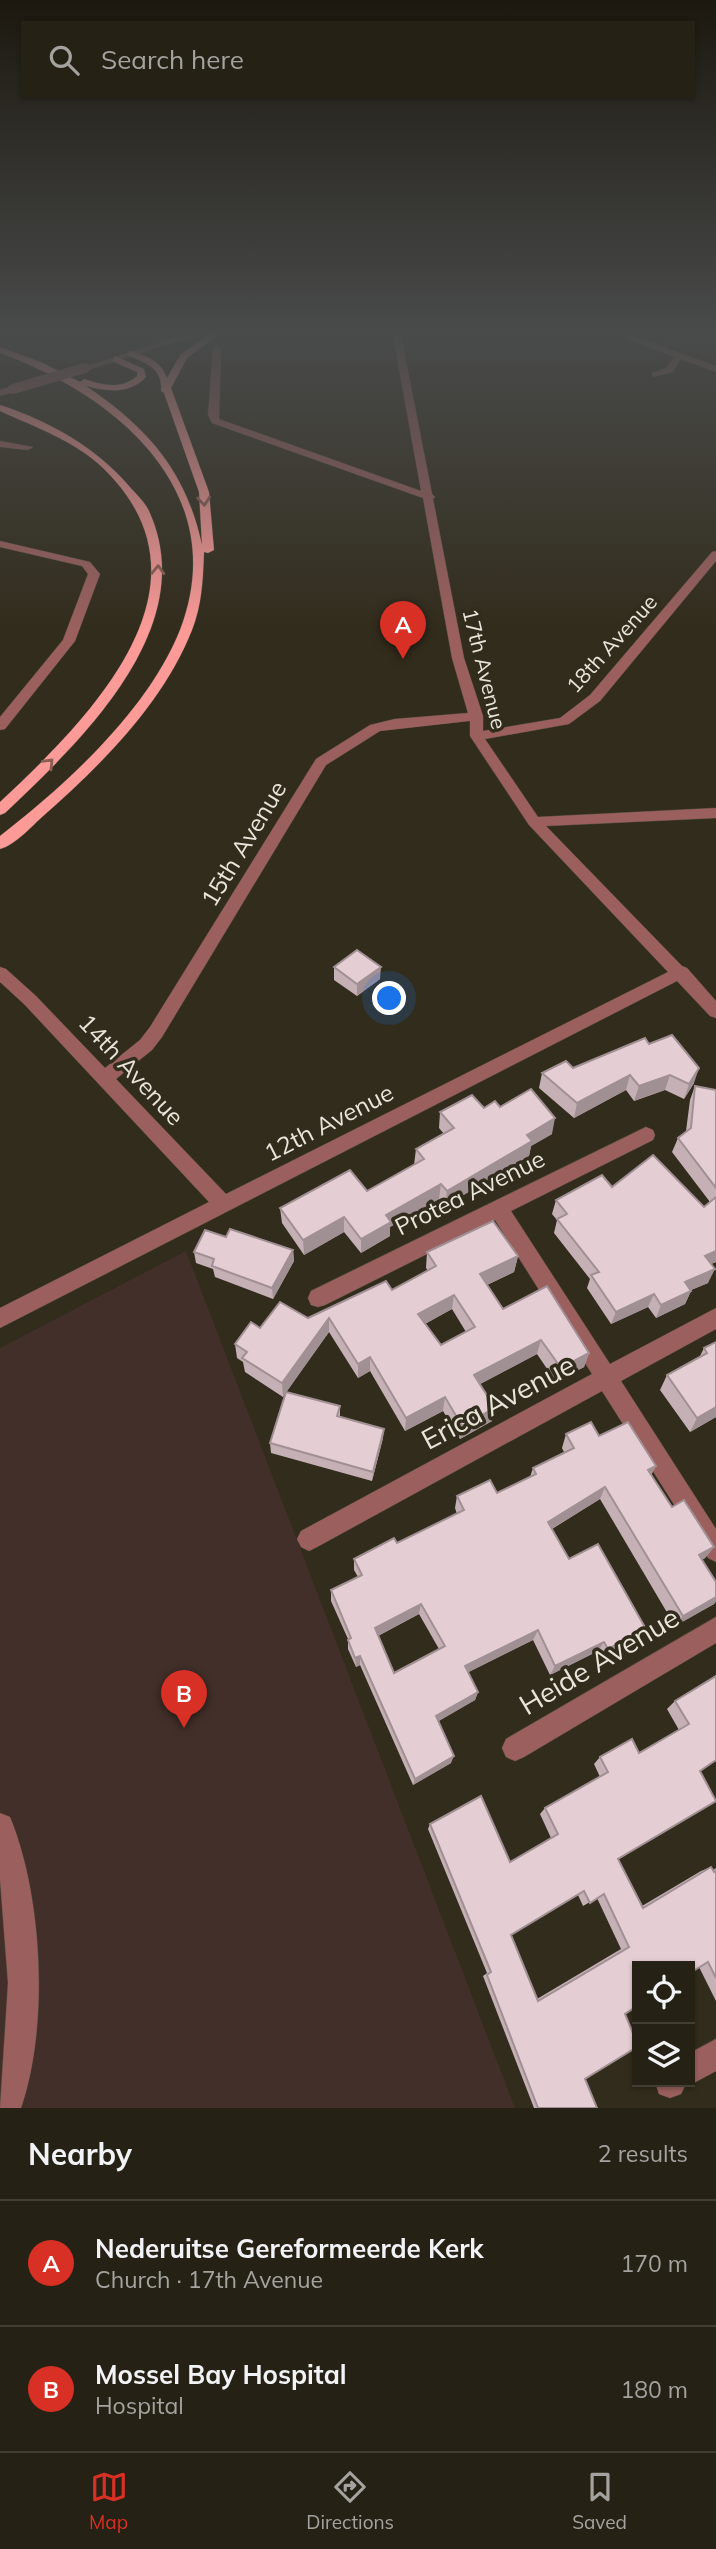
<!DOCTYPE html>
<html lang="en">
<head>
<meta charset="utf-8">
<style>
	:root { --surface:#262115; --page:#2e291e; --text:#f1f3f6; --muted:#a4a3a0; --line:#423e34; --accent:#d93025 }
	body { margin:0; font-family:Mulish,sans-serif; background:var(--page); color:var(--text) }
	.controls { position:absolute; right:21px; bottom:21px; display:grid; overflow:hidden; border-radius:0px; box-shadow:0 2px 5px #0004 }
	.controls button { width:63px; height:63px; display:grid; place-items:center; padding:0; border:0; border-bottom:2px solid var(--line); background:var(--surface); color:var(--text); font:35px sans-serif }
	.you { position:absolute; left:390px; top:999px; width:24px; height:24px; margin:-18px; border:5px solid #fff; border-radius:50%; background:#1a73e8; box-shadow:0 0 0 10px #1a73e833 }
	.badge { display:grid; place-items:center; width:46px; height:46px; border-radius:50%; background:var(--accent); color:#fff; font-size:23px; font-weight:700 }
	.pin { position:absolute; translate:-50% -58px; filter:drop-shadow(0 2px 4px #0008) }
	.pin::after { content:''; position:absolute; top:37px; width:24px; height:21px; background:inherit; clip-path:polygon(0 0,100% 0,50% 100%) }
	.list { margin:0; padding:0; list-style:none }
	h2 { display:flex; justify-content:space-between; align-items:center; height:91px; margin:0; padding:0 28px; font-size:30px }
	h2 small { font-size:23px; font-weight:400; color:var(--muted) }
	.list li { display:grid; grid-template-columns:46px 1fr auto; gap:21px; align-items:center; box-sizing:border-box; height:126px; padding:0 28px; border-top:2px solid var(--line) }
	.list b { display:block; font-size:26px; white-space:nowrap }
	.list p { margin:0; font-size:23px; white-space:nowrap; color:var(--muted) }
	.list em { font-size:23px; font-style:normal; color:var(--muted) }
	.icon { flex:none; width:38px; height:38px; fill:none; stroke:currentColor; stroke-width:2; stroke-linecap:round; stroke-linejoin:round }
	.map { position:relative; flex:none; width:716px; height:2108px; overflow:hidden }
	.search { position:absolute; background:var(--surface); box-shadow:0 2px 5px #0004; left:21px; right:21px; top:21px; height:77px; display:flex; align-items:center; gap:18px; box-sizing:border-box; padding:0 24px; border-radius:0px; color:var(--muted); font-size:26px }
	.sheet { height:343px; background:var(--surface) }
	nav { display:flex; justify-content:space-around; align-items:center; box-sizing:border-box; height:98px; border-top:2px solid var(--line); background:var(--surface); font-size:19px; color:var(--muted) }
	nav a { display:grid; justify-items:center; gap:4px }
	nav .on { color:var(--accent) }
	.map>svg:first-child { display:block }
	.built { fill:#3b331c }
	.medical { fill:#422f29 }
	.lines { fill:none; stroke-linecap:round; stroke-linejoin:round }
	.minor-casing { stroke:#4f4a3b; stroke-width:1 }
	.major-casing { stroke:#4f4a3b; stroke-width:1 }
	.minor { fill:#9b605e; fill-rule:evenodd }
	.major { fill:#fb9a97; fill-rule:evenodd }
	.minor-bridge-casing { stroke:#4f4a3b; stroke-width:10; stroke-linecap:butt }
	.minor-bridge { stroke:#9b605e; stroke-width:10 }
	.wall { fill:#c5b0b6; fill-rule:evenodd }
	.shaded-wall { fill:#a09094 }
	.building { fill:#e5cdd4; stroke:#a09094; stroke-width:2; fill-rule:evenodd }
	.oneway { stroke:#8c5e53 }
	.labels { text-anchor:middle; stroke-width:7; stroke-linejoin:round; paint-order:stroke }
	.far-street-label { font-size:21px; fill:#e9e5db; stroke:#322c1c }
	.street-label { font-size:24px; fill:#e9e5db; stroke:#322c1c }
	.near-street-label { font-size:28px; fill:#e9e5db; stroke:#322c1c }
</style>
</head>
<body>
<div class="map">
<svg width="716" height="2108" viewBox="0 0 716 2108">
	<rect width="100%" height="100%" fill="#322c1c"/>
	<path class="built" d="M 644,335 L 716,335 L 716,360 L 676,347 Z"/>
	<path class="medical" d="M 186,1251 L 515,2108 L 0,2108 L 0,1348 Z"/>
	<g class="lines">
		<g class="minor-casing">
			<g id="minor">
				<path d="M 183,335 L 196,335 L 88,370 L 81,368 Z"/>
				<path d="M 393,335 L 401,335 L 432,494 L 435,497 L 433,499 L 464,658 L 483,716 L 483,731 L 560,718 L 590,695 L 712,552 L 716,551 L 716,561 L 600,701 L 569,724 L 485,739 L 538,817 L 716,808 L 716,818 L 546,826 L 682,966 L 687,968 L 716,1001 L 716,1018 L 710,1016 L 677,981 L 0,1328 L 0,1308 L 209,1202 L 24,1004 L 0,982 L 0,967 L 6,969 L 36,996 L 105,1068 L 140,1040 L 150,1027 L 316,759 L 370,725 L 395,719 L 468,713 L 452,658 L 423,498 L 212,423 L 208,415 L 213,348 L 217,345 L 221,348 L 219,419 L 421,491 ZM 470,721 L 470,736 L 529,825 L 668,972 L 226,1194 L 116,1079 L 152,1050 L 162,1037 L 326,765 L 380,731 Z"/>
				<path d="M 618,335 L 630,335 L 716,366 L 716,372 L 681,359 L 673,372 L 652,377 L 652,373 L 666,368 L 674,357 Z"/>
				<path d="M 13,386 L 16,391 L 0,396 L 0,390 Z"/>
				<path d="M 0,441 L 33,447 L 28,450 L 0,447 Z"/>
				<path d="M 0,541 L 90,562 L 100,574 L 75,641 L 5,729 L 0,730 L 0,717 L 63,640 L 88,574 L 82,566 L 0,547 Z"/>
				<path d="M 646,1127 L 653,1130 L 655,1135 L 653,1140 L 511,1211 L 610,1364 L 716,1308 L 716,1329 L 621,1381 L 716,1529 L 716,1562 L 708,1558 L 602,1391 L 317,1547 L 309,1551 L 301,1547 L 297,1539 L 301,1531 L 592,1374 L 495,1220 L 325,1305 L 318,1307 L 311,1305 L 308,1298 L 311,1291 Z"/>
				<path d="M 716,1617 L 716,1643 L 524,1757 L 515,1761 L 506,1757 L 502,1748 L 506,1739 Z"/>
				<path d="M 0,1813 L 10,1817 C 43,1897 49,2027 21,2108 L 0,2108 L 8,1983 L 0,1879 Z"/>
				<path d="M 716,2039 L 716,2071 L 690,2085 L 686,2084 L 681,2094 L 670,2098 L 659,2094 L 655,2082 L 690,2082 L 690,2053 Z"/>
			</g>
		</g>
		<g class="major-casing">
			<g id="major">
				<path d="M 208,335 L 218,335 L 187,358 L 171,388 L 209,492 L 214,550 L 208,553 L 204,552 C 203,579 202,605 192,630 C 163,704 100,766 42,817 C 31,827 15,845 0,849 L 0,836 C 67,784 148,710 180,630 C 233,492 116,395 0,353 L 0,347 L 43,363 L 80,382 L 84,379 C 103,385 121,390 137,376 L 137,372 L 112,361 L 115,356 L 144,369 L 146,377 C 130,394 108,392 86,386 C 148,428 186,471 202,545 L 199,492 L 164,393 L 161,391 C 163,366 143,363 126,354 L 130,351 C 147,356 161,361 167,378 L 180,355 Z"/>
				<path d="M 0,405 C 49,421 96,447 129,486 C 136,494 145,502 149,511 C 202,627 81,741 5,813 L 0,815 L 0,802 C 90,718 224,585 103,468 C 75,441 35,427 0,411 Z"/>
			</g>
		</g>
		<use href="#minor" class="minor"/>
		<use href="#major" class="major"/>
		<g class="minor-bridge-casing">
			<path id="minor-bridge" d="M 13,389 L 85,368"/>
		</g>
		<use href="#minor-bridge" class="minor-bridge"/>
	</g>
	<g class="wall">
		<path d="M 334,967 L 380,979 L 357,996 L 334,980 Z"/>
		<path d="M 649,1044 L 694,1083 L 684,1099 L 665,1090 L 634,1101 L 626,1090 L 574,1118 L 539,1088 L 542,1073 L 573,1068 Z"/>
		<path d="M 695,1086 L 716,1090 L 716,1262 L 711,1264 L 708,1283 L 691,1290 L 691,1291 L 685,1304 L 656,1318 L 648,1307 L 611,1324 L 587,1288 L 590,1279 L 554,1233 L 557,1220 L 552,1214 L 556,1200 L 612,1187 L 704,1207 L 710,1202 L 672,1152 L 678,1138 L 686,1131 L 690,1100 Z"/>
		<path d="M 500,1107 L 552,1134 L 531,1146 L 529,1156 L 445,1206 L 439,1199 L 390,1227 L 390,1236 L 361,1253 L 344,1232 L 304,1255 L 282,1223 L 280,1208 L 367,1191 L 414,1165 L 416,1149 L 444,1134 L 439,1128 L 440,1112 Z"/>
		<path d="M 226,1237 L 293,1250 L 294,1261 L 273,1299 L 215,1277 L 213,1269 L 196,1263 L 194,1252 Z"/>
		<path d="M 427,1252 L 518,1256 L 514,1272 L 487,1285 L 503,1309 L 589,1353 L 584,1367 L 556,1382 L 537,1354 L 480,1384 L 492,1421 L 460,1439 L 443,1411 L 405,1431 L 370,1371 L 358,1378 L 329,1332 L 286,1392 L 340,1406 L 340,1417 L 383,1438 L 372,1481 L 271,1453 L 270,1443 L 286,1393 L 283,1397 L 245,1372 L 243,1362 L 237,1358 L 235,1344 L 260,1328 L 308,1318 L 392,1290 L 428,1271 L 426,1268 ZM 452,1309 L 466,1332 L 441,1345 L 425,1324 Z"/>
		<path d="M 716,1342 L 716,1417 L 690,1432 L 660,1390 L 667,1375 L 699,1358 L 704,1348 Z"/>
		<path d="M 566,1434 L 599,1436 L 656,1466 L 651,1475 L 672,1507 L 714,1547 L 705,1558 L 702,1560 L 716,1582 L 716,1601 L 714,1604 L 675,1626 L 600,1499 L 552,1529 L 569,1559 L 646,1629 L 639,1638 L 601,1659 L 598,1651 L 550,1675 L 533,1640 L 468,1672 L 478,1692 L 475,1700 L 438,1721 L 451,1763 L 413,1785 L 360,1665 L 356,1667 L 348,1649 L 348,1639 L 331,1601 L 331,1590 L 358,1577 L 354,1570 L 354,1559 L 397,1543 L 457,1514 L 455,1508 L 457,1496 L 497,1493 L 530,1477 L 533,1468 L 564,1452 L 562,1448 ZM 419,1614 L 439,1649 L 394,1673 L 378,1636 Z"/>
		<path d="M 716,1676 L 700,1771 L 618,1859 L 642,1906 L 701,1871 L 711,1867 L 713,1870 L 716,1868 L 716,2001 L 699,1967 L 625,2014 L 585,2079 L 597,2108 L 534,2108 L 483,1976 L 487,1973 L 428,1829 L 430,1824 L 510,1862 L 551,1838 L 540,1814 L 545,1808 L 600,1777 L 594,1764 L 600,1757 L 639,1753 L 679,1730 L 667,1709 L 675,1701 ZM 578,1895 L 583,1906 L 597,1898 L 621,1949 L 537,1999 L 511,1935 Z"/>
	</g>
	<g class="shaded-wall">
		<path d="M 381,967 L 380,979 L 357,996 L 357,984 Z"/>
		<path d="M 699,1068 L 694,1083 L 684,1099 L 689,1084 Z"/>
		<path d="M 630,1075 L 626,1090 L 574,1118 L 577,1103 Z"/>
		<path d="M 670,1075 L 665,1090 L 634,1101 L 639,1086 Z"/>
		<path d="M 555,1118 L 552,1134 L 531,1146 L 529,1156 L 445,1206 L 447,1191 L 527,1135 Z"/>
		<path d="M 441,1184 L 439,1199 L 390,1227 L 390,1236 L 361,1253 L 361,1239 L 386,1215 Z"/>
		<path d="M 344,1217 L 344,1232 L 304,1255 L 303,1240 Z"/>
		<path d="M 293,1250 L 294,1261 L 273,1299 L 272,1288 Z"/>
		<path d="M 716,1251 L 716,1262 L 699,1269 L 705,1256 Z"/>
		<path d="M 518,1256 L 514,1272 L 478,1289 L 480,1274 Z"/>
		<path d="M 715,1269 L 708,1283 L 679,1295 L 685,1282 Z"/>
		<path d="M 691,1291 L 685,1304 L 656,1318 L 661,1305 Z"/>
		<path d="M 654,1294 L 648,1307 L 611,1324 L 616,1312 Z"/>
		<path d="M 454,1295 L 452,1309 L 417,1328 L 418,1314 Z"/>
		<path d="M 329,1318 L 329,1332 L 283,1397 L 282,1383 Z"/>
		<path d="M 541,1340 L 537,1354 L 471,1389 L 474,1375 Z"/>
		<path d="M 589,1353 L 584,1367 L 556,1382 L 561,1368 Z"/>
		<path d="M 370,1357 L 370,1371 L 358,1378 L 358,1364 Z"/>
		<path d="M 445,1397 L 443,1411 L 405,1431 L 406,1418 Z"/>
		<path d="M 716,1407 L 716,1417 L 690,1432 L 697,1418 Z"/>
		<path d="M 495,1408 L 492,1421 L 460,1439 L 462,1426 Z"/>
		<path d="M 384,1429 L 383,1438 L 372,1481 L 373,1472 Z"/>
		<path d="M 656,1466 L 649,1479 L 648,1470 Z"/>
		<path d="M 605,1487 L 600,1499 L 543,1534 L 548,1522 Z"/>
		<path d="M 714,1547 L 705,1558 L 690,1566 L 699,1555 Z"/>
		<path d="M 716,1597 L 716,1601 L 714,1604 L 675,1626 L 683,1616 Z"/>
		<path d="M 421,1604 L 419,1614 L 374,1638 L 375,1628 Z"/>
		<path d="M 646,1629 L 639,1638 L 601,1659 L 608,1649 Z"/>
		<path d="M 538,1630 L 533,1640 L 463,1675 L 465,1666 Z"/>
		<path d="M 604,1642 L 598,1651 L 550,1675 L 555,1666 Z"/>
		<path d="M 360,1656 L 360,1665 L 356,1667 L 355,1658 Z"/>
		<path d="M 478,1692 L 475,1700 L 434,1724 L 436,1716 Z"/>
		<path d="M 454,1756 L 451,1763 L 413,1785 L 415,1779 Z"/>
	</g>
	<g class="building">
		<path d="M 357,950 L 381,967 L 357,984 L 334,967 Z"/>
		<path d="M 672,1035 L 699,1068 L 689,1084 L 670,1075 L 639,1086 L 630,1075 L 577,1103 L 542,1073 L 566,1061 L 573,1068 L 645,1038 L 649,1044 Z"/>
		<path d="M 695,1086 L 716,1090 L 716,1188 L 678,1138 L 691,1128 Z"/>
		<path d="M 531,1089 L 555,1118 L 527,1135 L 532,1141 L 447,1191 L 441,1184 L 386,1215 L 391,1222 L 361,1239 L 344,1217 L 303,1240 L 280,1208 L 350,1170 L 367,1191 L 424,1159 L 416,1149 L 454,1128 L 440,1112 L 472,1095 L 484,1108 L 495,1101 L 500,1107 Z"/>
		<path d="M 653,1155 L 704,1207 L 716,1197 L 716,1251 L 705,1256 L 715,1269 L 685,1282 L 691,1291 L 661,1305 L 654,1294 L 616,1312 L 591,1275 L 599,1272 L 557,1219 L 567,1214 L 556,1200 L 602,1175 L 612,1187 Z"/>
		<path d="M 493,1221 L 518,1256 L 480,1274 L 503,1309 L 547,1286 L 589,1353 L 561,1368 L 541,1340 L 474,1375 L 495,1408 L 462,1426 L 445,1397 L 406,1418 L 370,1357 L 358,1364 L 329,1318 L 282,1383 L 242,1358 L 247,1352 L 235,1344 L 251,1322 L 260,1328 L 280,1302 L 308,1318 L 386,1281 L 392,1290 L 436,1266 L 427,1252 ZM 454,1295 L 475,1327 L 441,1345 L 418,1314 Z"/>
		<path d="M 230,1229 L 293,1250 L 272,1288 L 212,1266 L 214,1259 L 194,1252 L 205,1230 L 226,1237 Z"/>
		<path d="M 716,1342 L 716,1407 L 697,1418 L 667,1375 L 707,1353 L 704,1348 Z"/>
		<path d="M 286,1392 L 340,1406 L 337,1416 L 384,1429 L 373,1472 L 270,1443 Z"/>
		<path d="M 591,1422 L 599,1436 L 628,1422 L 656,1466 L 648,1470 L 672,1507 L 684,1500 L 714,1547 L 699,1555 L 716,1582 L 716,1597 L 683,1616 L 605,1487 L 548,1522 L 569,1559 L 598,1544 L 646,1629 L 608,1649 L 604,1642 L 555,1666 L 538,1630 L 465,1666 L 478,1692 L 436,1716 L 454,1756 L 415,1779 L 360,1656 L 355,1658 L 348,1640 L 351,1638 L 331,1590 L 362,1575 L 354,1559 L 394,1538 L 397,1543 L 464,1510 L 457,1496 L 490,1480 L 497,1493 L 536,1474 L 533,1468 L 574,1448 L 566,1434 ZM 421,1604 L 445,1646 L 394,1673 L 375,1628 Z"/>
		<path d="M 716,1676 L 716,1760 L 700,1771 L 716,1801 L 618,1859 L 643,1908 L 711,1867 L 714,1872 L 716,1870 L 716,1978 L 708,1962 L 690,1973 L 690,1966 L 637,1966 L 637,2006 L 625,2014 L 637,2043 L 637,2047 L 585,2079 L 597,2108 L 538,2108 L 487,1975 L 491,1972 L 430,1824 L 481,1796 L 510,1862 L 558,1834 L 545,1808 L 608,1772 L 600,1757 L 632,1739 L 639,1753 L 689,1724 L 675,1701 ZM 584,1891 L 590,1903 L 604,1894 L 629,1947 L 538,2001 L 511,1935 Z"/>
	</g>
	<defs><path id="oneway-chevron" d="M-2-3.5L2.5 0L-2 3.5" fill="none" stroke-width="1.6" stroke-linecap="round" stroke-linejoin="round" transform="scale(1.75)"/></defs>
	<g class="oneway">
		<use href="#oneway-chevron" transform="translate(204 501) rotate(85)"/>
		<use href="#oneway-chevron" transform="translate(158 570) rotate(-88)"/>
		<use href="#oneway-chevron" transform="translate(49 763) rotate(-46)"/>
	</g>
	<linearGradient id="sky" x2="0" y2="1"><stop stop-color="#1c180f"/><stop offset="0.53" stop-color="#494b4b"/><stop offset="1" stop-color="#494b4b" stop-opacity="0"/></linearGradient>
	<rect width="716" height="630" fill="url(#sky)"/>
	<g class="labels">
		<g class="far-street-label">
			<text transform="translate(612 644) rotate(-48)" y="7">18th Avenue</text>
			<text transform="translate(484 669) rotate(76)" y="7">17th Avenue</text>
		</g>
		<g class="street-label">
			<text transform="translate(244 844) rotate(-59)" y="8">15th Avenue</text>
			<text transform="translate(131 1070) rotate(47)" y="8">14th Avenue</text>
			<text transform="translate(329 1123) rotate(-27)" y="8">12th Avenue</text>
			<text transform="translate(470 1193) rotate(-26)" y="8">Protea Avenue</text>
		</g>
		<g class="near-street-label">
			<text transform="translate(498 1402) rotate(-28)" y="10">Erica Avenue</text>
			<text transform="translate(599 1661) rotate(-31)" y="10">Heide Avenue</text>
		</g>
	</g>
</svg>
<div class="controls">
<button><svg class="icon" aria-label="locate" viewBox="0 0 24 24"><circle cx="12" cy="12" r="6"/><path d="M12 2v4M12 18v4M2 12h4M18 12h4"/></svg></button>
<button><svg class="icon" aria-label="layers" viewBox="0 0 24 24"><path d="M12 4l9 5-9 5-9-5zM3 14l9 5 9-5"/></svg></button>
</div>
<div class="you"></div>
<div class="pin badge" style="left:403px;top:659px">A</div>
<div class="pin badge" style="left:184px;top:1728px">B</div>
<div class="search"><svg class="icon" aria-label="search" viewBox="0 0 24 24"><circle cx="10" cy="10" r="6"/><path d="M15 15l6 6"/></svg>Search here</div>
</div>
<section class="sheet">
<h2>Nearby<small>2 results</small></h2>
<ul class="list">
<li><span class="badge">A</span><div><b>Nederuitse Gereformeerde Kerk</b><p>Church · 17th Avenue</p></div><em>170 m</em></li>
<li><span class="badge">B</span><div><b>Mossel Bay Hospital</b><p>Hospital</p></div><em>180 m</em></li>
</ul>
</section>
<nav>
<a class="on"><svg class="icon" aria-label="map" viewBox="0 0 24 24"><path d="M3 6l6-2 6 2 6-2v14l-6 2-6-2-6 2zM9 4v14M15 6v14"/></svg>Map</a>
<a><svg class="icon" aria-label="directions" viewBox="0 0 24 24"><path d="M12 3l9 9-9 9-9-9zM9 14v-3h6M13 9l2 2-2 2"/></svg>Directions</a>
<a><svg class="icon" aria-label="saved" viewBox="0 0 24 24"><path d="M7 4h10v16l-5-4-5 4z"/></svg>Saved</a>
</nav>
</body>
</html>
